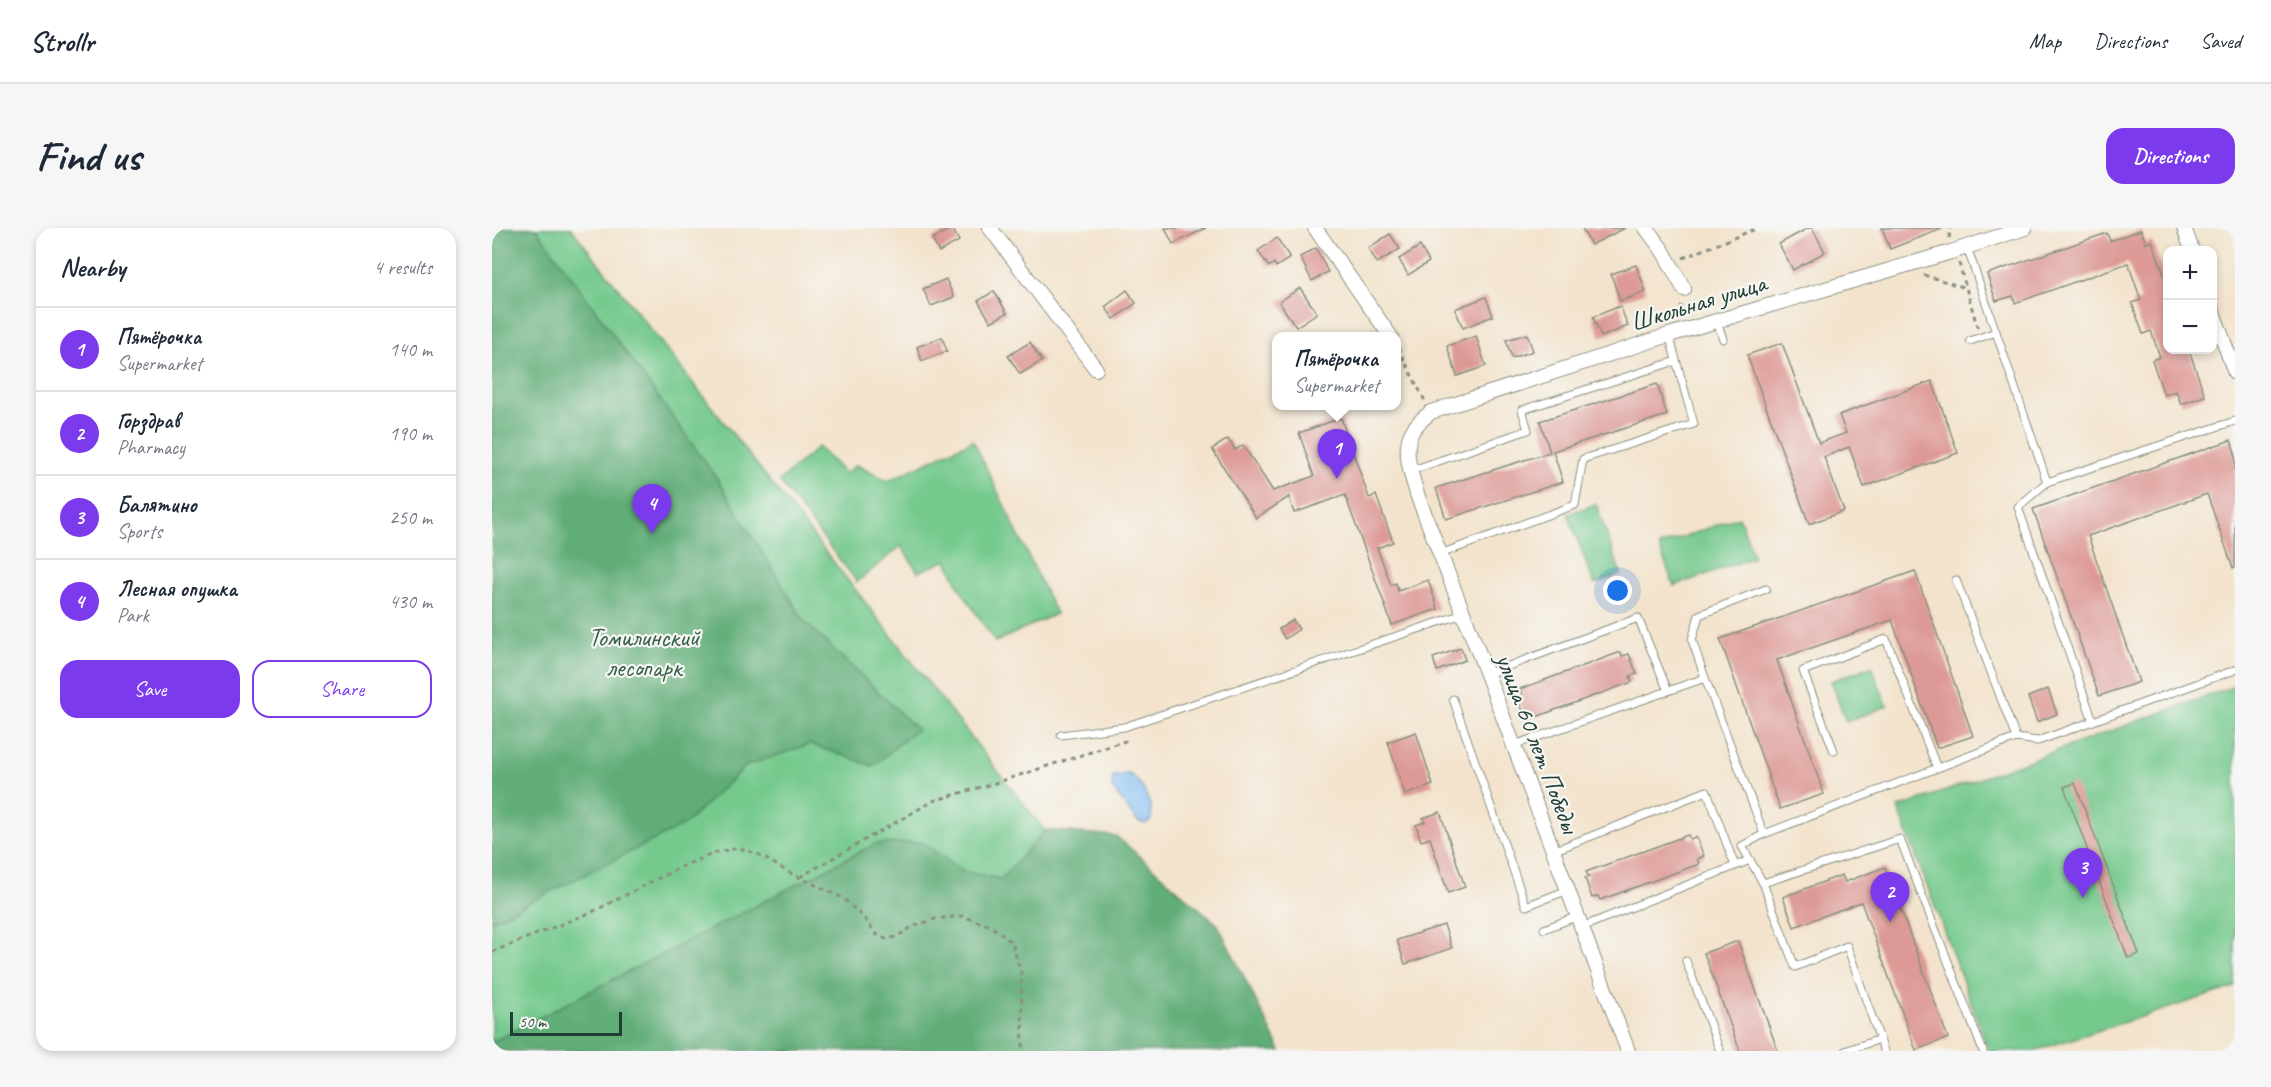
<!DOCTYPE html>
<html lang="en">
<head>
<meta charset="utf-8">
<style>
	:root { --surface:#fff; --page:#f6f6f7; --text:#1f2937; --muted:#747a83; --line:#e0e1e3; --accent:#7c3aed }
	body { margin:0; font-family:Caveat,sans-serif; background:var(--page); color:var(--text) }
	.controls { position:absolute; right:18px; top:18px; display:grid; overflow:hidden; border-radius:12px; box-shadow:0 3px 9px #0003 }
	.controls button { width:54px; height:54px; display:grid; place-items:center; padding:0; border:0; border-bottom:2px solid var(--line); background:var(--surface); color:var(--text); font:30px sans-serif }
	.scale { position:absolute; left:18px; bottom:15px; width:112px; box-sizing:border-box; padding-left:6px; border:3px solid #1f3d34; border-top:0; font-size:16px; line-height:21px; white-space:nowrap; color:#1f3d34; -webkit-text-stroke:4px #f6f6f2; paint-order:stroke }
	.you { position:absolute; left:1126px; top:363px; width:21px; height:21px; margin:-15px; border:4px solid #fff; border-radius:50%; background:#1a73e8; box-shadow:0 0 0 9px #1a73e833 }
	.badge { display:grid; place-items:center; width:39px; height:39px; border-radius:50%; background:var(--accent); color:#fff; font-size:20px; font-weight:700 }
	.pin { position:absolute; translate:-50% -50px; filter:drop-shadow(0 2px 3px #0008) }
	.pin::after { content:''; position:absolute; top:32px; width:21px; height:18px; background:inherit; clip-path:polygon(0 0,100% 0,50% 100%) }
	.popup { position:absolute; left:780px; top:104px; width:129px; height:78px; box-sizing:border-box; display:grid; place-content:center; border-radius:12px; background:var(--surface); filter:drop-shadow(0 2px 4px #0005); font-size:20px; white-space:nowrap; color:var(--muted) }
	.popup b { font-size:22px; color:var(--text) }
	.popup::after { content:''; position:absolute; left:50%; top:100%; margin-left:-12px; border:12px solid transparent; border-top-color:var(--surface) }
	.list { margin:0; padding:0; list-style:none }
	h2 { display:flex; justify-content:space-between; align-items:center; height:78px; margin:0; padding:0 24px; font-size:26px }
	h2 small { font-size:20px; font-weight:400; color:var(--muted) }
	.list li { display:grid; grid-template-columns:39px 1fr auto; gap:18px; align-items:center; box-sizing:border-box; height:84px; padding:0 24px; border-top:2px solid var(--line) }
	.list b { display:block; font-size:22px; white-space:nowrap }
	.list p { margin:0; font-size:20px; white-space:nowrap; color:var(--muted) }
	.list em { font-size:20px; font-style:normal; color:var(--muted) }
	.actions { display:flex; gap:12px; padding:18px 24px }
	.actions a { flex:1; padding:14px 0; border:2px solid var(--accent); border-radius:18px; text-align:center; font-size:21px; color:var(--accent) }
	.actions .main { background:var(--accent); color:#fff }
	.map { position:relative; flex:none; width:1743px; height:823px; overflow:hidden; border-radius:18px }
	header { display:flex; align-items:center; gap:36px; box-sizing:border-box; height:84px; padding:0 30px; background:var(--surface); border-bottom:2px solid var(--line) }
	header strong { font-size:28px }
	nav { display:flex; gap:33px; margin-inline-start:auto; font-size:21px }
	.intro { display:flex; align-items:center; justify-content:space-between; box-sizing:border-box; height:144px; padding:0 36px }
	h1 { margin:0; font-size:42px }
	.button { padding:15px 27px; border-radius:18px; background:var(--accent); color:#fff; font-size:21px; font-weight:700 }
	main { display:flex; gap:36px; padding:0 36px }
	aside { flex:1; background:var(--surface); border-radius:18px; box-shadow:0 3px 9px #0003 }
	.map>svg:first-child { display:block }
	.green { fill:#75c98d; stroke:#4a8360; stroke-width:1.5 }
	.forest { fill:#60ad78; stroke:#407556; stroke-width:1.5 }
	.water { fill:#81bdf4; stroke:#507d94; stroke-width:1.5 }
	.building { fill:#dd9995 }
	.lines { fill:none; stroke-linecap:round; stroke-linejoin:round }
	.lane-casing { stroke:#899080; stroke-width:9 }
	.street-casing { stroke:#899080; stroke-width:16 }
	.path { stroke:#899080; stroke-width:3; stroke-dasharray:4.5 4.5; stroke-linecap:butt }
	.lane { stroke:#fff; stroke-width:7 }
	.street { stroke:#fff; stroke-width:14 }
	.labels { text-anchor:middle; stroke-width:4.5; stroke-linejoin:round; paint-order:stroke }
	.street-label { font-size:26px; fill:#1f3d34; stroke:#f6f6f2 }
	.park-label { font-size:26px; fill:#34604a; stroke:#f6f6f2 }
</style>
</head>
<body>
<header>
<strong>Strollr</strong>
<nav><a>Map</a><a>Directions</a><a>Saved</a></nav>
</header>
<div class="intro"><h1>Find us</h1><a class="button">Directions</a></div>
<main>
<aside>
<h2>Nearby<small>4 results</small></h2>
<ul class="list">
<li><span class="badge">1</span><div><b>Пятёрочка</b><p>Supermarket</p></div><em>140 m</em></li>
<li><span class="badge">2</span><div><b>Горздрав</b><p>Pharmacy</p></div><em>190 m</em></li>
<li><span class="badge">3</span><div><b>Балятино</b><p>Sports</p></div><em>250 m</em></li>
<li><span class="badge">4</span><div><b>Лесная опушка</b><p>Park</p></div><em>430 m</em></li>
</ul>
<div class="actions"><a class="main">Save</a><a>Share</a></div>
</aside>
<div class="map">
<svg width="1743" height="823" viewBox="0 0 1743 823">
	<rect width="100%" height="100%" fill="#f6f6f2"/>
	<filter id="ink" filterUnits="userSpaceOnUse"><feTurbulence type="fractalNoise" baseFrequency=".0167" numOctaves="2"/><feDisplacementMap in="SourceGraphic" scale="12" xChannelSelector="R" yChannelSelector="G"/><feConvolveMatrix kernelMatrix="1 2 1 2 8 2 1 2 1" color-interpolation-filters="sRGB"/></filter>
	<filter id="wash" filterUnits="userSpaceOnUse"><feTurbulence type="fractalNoise" baseFrequency=".008" numOctaves="4" result="noise"/><feDisplacementMap in="SourceGraphic" scale="24" xChannelSelector="R" yChannelSelector="G"/><feGaussianBlur stdDeviation="1.35" result="paint"/><feColorMatrix in="noise" values="0 0 0 0 0 0 0 0 0 0 0 0 0 0 0 0 0 1.4 0 .05"/><feComposite in="paint" operator="in"/></filter>
	<g filter="url(#wash)">
		<rect width="100%" height="100%" fill="#f3e3cc"/>
		<g class="green">
			<path d="M 0,0 L 79,0 L 560,612 L 573,688 L 0,823 Z"/>
			<path d="M 481,212 L 564,386 L 503,414 L 467,359 L 455,332 L 426,344 L 409,318 L 365,354 L 287,253 L 326,219 L 353,246 L 364,237 L 396,253 Z"/>
			<path d="M 1104,276 L 1129,346 L 1102,356 L 1076,286 Z"/>
			<path d="M 1247,289 L 1262,329 L 1182,358 L 1167,318 Z"/>
			<path d="M 1380,438 L 1395,478 L 1354,494 L 1339,453 Z"/>
			<path d="M 1743,458 L 1743,759 L 1542,823 L 1497,823 L 1406,580 Z"/>
		</g>
		<g class="forest">
			<path d="M 0,0 L 44,0 L 224,249 L 312,393 L 425,501 L 381,538 L 318,516 L 254,538 L 192,597 L 0,693 Z"/>
			<path d="M 553,602 L 624,608 L 726,697 L 789,823 L 0,823 L 0,814 L 383,616 L 430,614 L 470,643 L 509,651 Z"/>
		</g>
		<path class="water" d="M 637,546 C 650,553 662,578 659,592 L 653,596 L 645,593 L 620,560 L 620,554 L 622,548 Z"/>
		<g id="blocks">
			<g class="building">
				<path d="M 460,0 L 467,13 L 447,24 L 440,11 Z"/>
				<path d="M 673,0 L 714,0 L 681,16 Z"/>
				<path d="M 1090,0 L 1133,0 L 1099,17 Z"/>
				<path d="M 1316,0 L 1320,0 L 1333,24 L 1301,42 L 1287,16 Z"/>
				<path d="M 1390,0 L 1449,0 L 1450,1 L 1398,21 Z"/>
				<path d="M 1649,2 L 1654,15 L 1660,13 L 1676,58 L 1676,122 L 1697,122 L 1713,168 L 1689,176 L 1684,163 L 1672,167 L 1660,132 L 1668,129 L 1659,103 L 1651,106 L 1640,75 L 1649,72 L 1636,35 L 1523,75 L 1521,68 L 1504,73 L 1495,46 L 1615,5 L 1618,13 Z"/>
				<path d="M 898,6 L 908,21 L 885,35 L 876,20 Z"/>
				<path d="M 785,10 L 798,30 L 784,39 L 782,35 L 777,39 L 766,23 Z"/>
				<path d="M 928,18 L 937,34 L 916,47 L 907,31 Z"/>
				<path d="M 824,20 L 836,44 L 820,53 L 808,29 Z"/>
				<path d="M 1144,37 L 1154,64 L 1128,73 L 1119,46 Z"/>
				<path d="M 454,51 L 462,69 L 439,78 L 431,61 Z"/>
				<path d="M 808,60 L 825,85 L 804,99 L 787,74 Z"/>
				<path d="M 635,62 L 644,75 L 622,91 L 613,79 Z"/>
				<path d="M 502,63 L 515,85 L 499,94 L 486,73 Z"/>
				<path d="M 994,69 L 1001,88 L 971,100 L 963,81 Z"/>
				<path d="M 1128,78 L 1136,98 L 1109,109 L 1101,89 Z"/>
				<path d="M 1035,106 L 1041,123 L 1020,130 L 1014,112 Z"/>
				<path d="M 984,108 L 994,138 L 965,148 L 955,118 Z"/>
				<path d="M 450,109 L 455,123 L 430,133 L 425,119 Z"/>
				<path d="M 538,114 L 550,133 L 528,146 L 516,128 Z"/>
				<path d="M 1290,115 L 1327,215 L 1354,205 L 1347,187 L 1440,153 L 1466,225 L 1372,259 L 1357,219 L 1332,229 L 1352,283 L 1317,296 L 1255,127 Z"/>
				<path d="M 1165,156 L 1175,187 L 1061,223 L 1071,254 L 954,291 L 944,260 L 1058,224 L 1048,193 Z"/>
				<path d="M 849,190 L 877,270 L 884,267 L 901,314 L 885,320 L 899,357 L 904,355 L 906,363 L 936,352 L 946,381 L 900,397 L 853,267 L 802,285 L 797,269 L 764,290 L 720,221 L 736,211 L 743,222 L 751,217 L 781,263 L 822,248 L 807,205 Z"/>
				<path d="M 1739,212 L 1743,225 L 1743,340 L 1741,340 L 1715,266 L 1596,308 L 1647,454 L 1607,468 L 1541,281 Z"/>
				<path d="M 1423,343 L 1481,508 L 1445,520 L 1400,392 L 1285,432 L 1332,566 L 1288,581 L 1228,411 Z"/>
				<path d="M 801,392 L 807,401 L 793,411 L 787,401 Z"/>
				<path d="M 969,420 L 973,432 L 945,443 L 941,430 Z"/>
				<path d="M 1129,424 L 1130,428 L 1137,426 L 1145,446 L 1138,448 L 1140,454 L 1041,490 L 1039,485 L 1033,488 L 1025,468 L 1030,466 L 1028,461 Z"/>
				<path d="M 1556,461 L 1565,486 L 1545,494 L 1536,469 Z"/>
				<path d="M 924,504 L 941,557 L 913,567 L 896,514 Z"/>
				<path d="M 1583,555 L 1647,726 L 1636,730 L 1572,559 Z"/>
				<path d="M 948,584 L 973,659 L 956,665 L 938,610 L 929,613 L 924,597 L 933,594 L 931,590 Z"/>
				<path d="M 1196,607 L 1198,611 L 1204,609 L 1212,628 L 1205,631 L 1207,636 L 1108,672 L 1106,668 L 1100,670 L 1093,650 L 1097,649 L 1094,644 Z"/>
				<path d="M 1393,639 L 1456,810 L 1424,822 L 1369,674 L 1302,699 L 1291,669 L 1350,647 L 1353,654 Z"/>
				<path d="M 952,697 L 960,720 L 913,736 L 905,712 Z"/>
				<path d="M 1246,713 L 1286,823 L 1248,823 L 1212,725 Z"/>
			</g>
		</g>
	</g>
	<g filter="url(#ink)">
		<use href="#blocks" fill-opacity="0" stroke="#899080" stroke-width="1.5"/>
		<g class="lines">
			<g class="lane-casing">
				<g id="lane">
					<path d="M 1475,19 L 1555,254 L 1526,279 L 1601,493 L 1743,442"/>
					<path d="M 1225,93 L 1231,111"/>
					<path d="M 1478,113 L 1504,104"/>
					<path d="M 918,243 L 1036,202 L 1030,182 L 1184,133"/>
					<path d="M 1555,254 L 1743,193"/>
					<path d="M 948,326 L 1083,277 L 1091,231 L 1202,196 L 1177,107"/>
					<path d="M 995,446 L 1146,390 L 1176,463 L 1213,450 L 1272,606 L 1250,618 L 1271,655 L 1303,739 L 1355,718 L 1392,823"/>
					<path d="M 1213,450 L 1200,412 L 1207,387 L 1274,361"/>
					<path d="M 961,471 L 1034,678 L 1076,662"/>
					<path d="M 569,507 L 632,499 L 971,386"/>
					<path d="M 1524,510 L 1546,513 L 1601,493"/>
					<path d="M 1022,517 L 1176,463"/>
					<path d="M 1342,523 L 1311,443 L 1394,411 L 1445,540"/>
					<path d="M 1272,606 L 1524,510 L 1464,352"/>
					<path d="M 1061,623 L 1215,563 L 1243,638"/>
					<path d="M 1271,655 L 1408,611 L 1491,823"/>
					<path d="M 1090,699 L 1258,632"/>
					<path d="M 1052,701 L 1086,688"/>
					<path d="M 1194,733 L 1228,823"/>
					<path d="M 1353,823 L 1388,811"/>
				</g>
			</g>
			<g class="street-casing">
				<g id="street">
					<path d="M 498,0 L 604,141"/>
					<path d="M 823,0 L 899,109"/>
					<path d="M 1154,0 L 1171,23 L 1192,61"/>
					<path d="M 1692,0 L 1700,22"/>
					<path d="M 1720,81 L 1743,145"/>
					<path d="M 1136,823 L 995,446 L 926,269 C 920,249 909,221 921,202 C 925,195 933,189 939,184 L 1177,107 L 1459,24 L 1533,0"/>
				</g>
			</g>
			<g class="path">
				<path d="M 1457,10 L 1459,0"/>
				<path d="M 1191,30 L 1266,0"/>
				<path d="M 1467,35 L 1474,60"/>
				<path d="M 1432,47 L 1474,60 L 1486,101"/>
				<path d="M 1188,91 L 1190,74"/>
				<path d="M 906,120 L 933,173"/>
				<path d="M 308,649 L 441,573 L 503,555 L 633,513 L 633,509"/>
				<path d="M 0,724 L 100,684 L 189,639 L 225,624 L 247,620 L 266,626 L 296,644 L 351,670 L 372,690 L 384,706 L 394,711 L 404,709 L 420,699 L 443,691 L 470,688 L 496,697 L 508,704 L 520,715 L 529,745 L 531,823"/>
			</g>
			<use href="#lane" class="lane"/>
			<use href="#street" class="street"/>
		</g>
	</g>
	<g class="labels">
		<g class="street-label">
			<text transform="translate(1206 74) rotate(-17)" y="9">Школьная улица</text>
			<text transform="translate(1046 515) rotate(69)" y="9">улица 60 лет Победы</text>
		</g>
		<g class="park-label">
			<text x="152" y="418">Томилинский<tspan x="152" dy="30">лесопарк</tspan></text>
		</g>
	</g>
</svg>
<div class="controls">
<button>+</button>
<button>−</button>
</div>
<div class="scale">50 m</div>
<div class="you"></div>
<div class="pin badge" style="left:845px;top:251px">1</div>
<div class="popup"><b>Пятёрочка</b>Supermarket</div>
<div class="pin badge" style="left:1398px;top:694px">2</div>
<div class="pin badge" style="left:1591px;top:670px">3</div>
<div class="pin badge" style="left:160px;top:306px">4</div>
</div>
</main>
</body>
</html>
